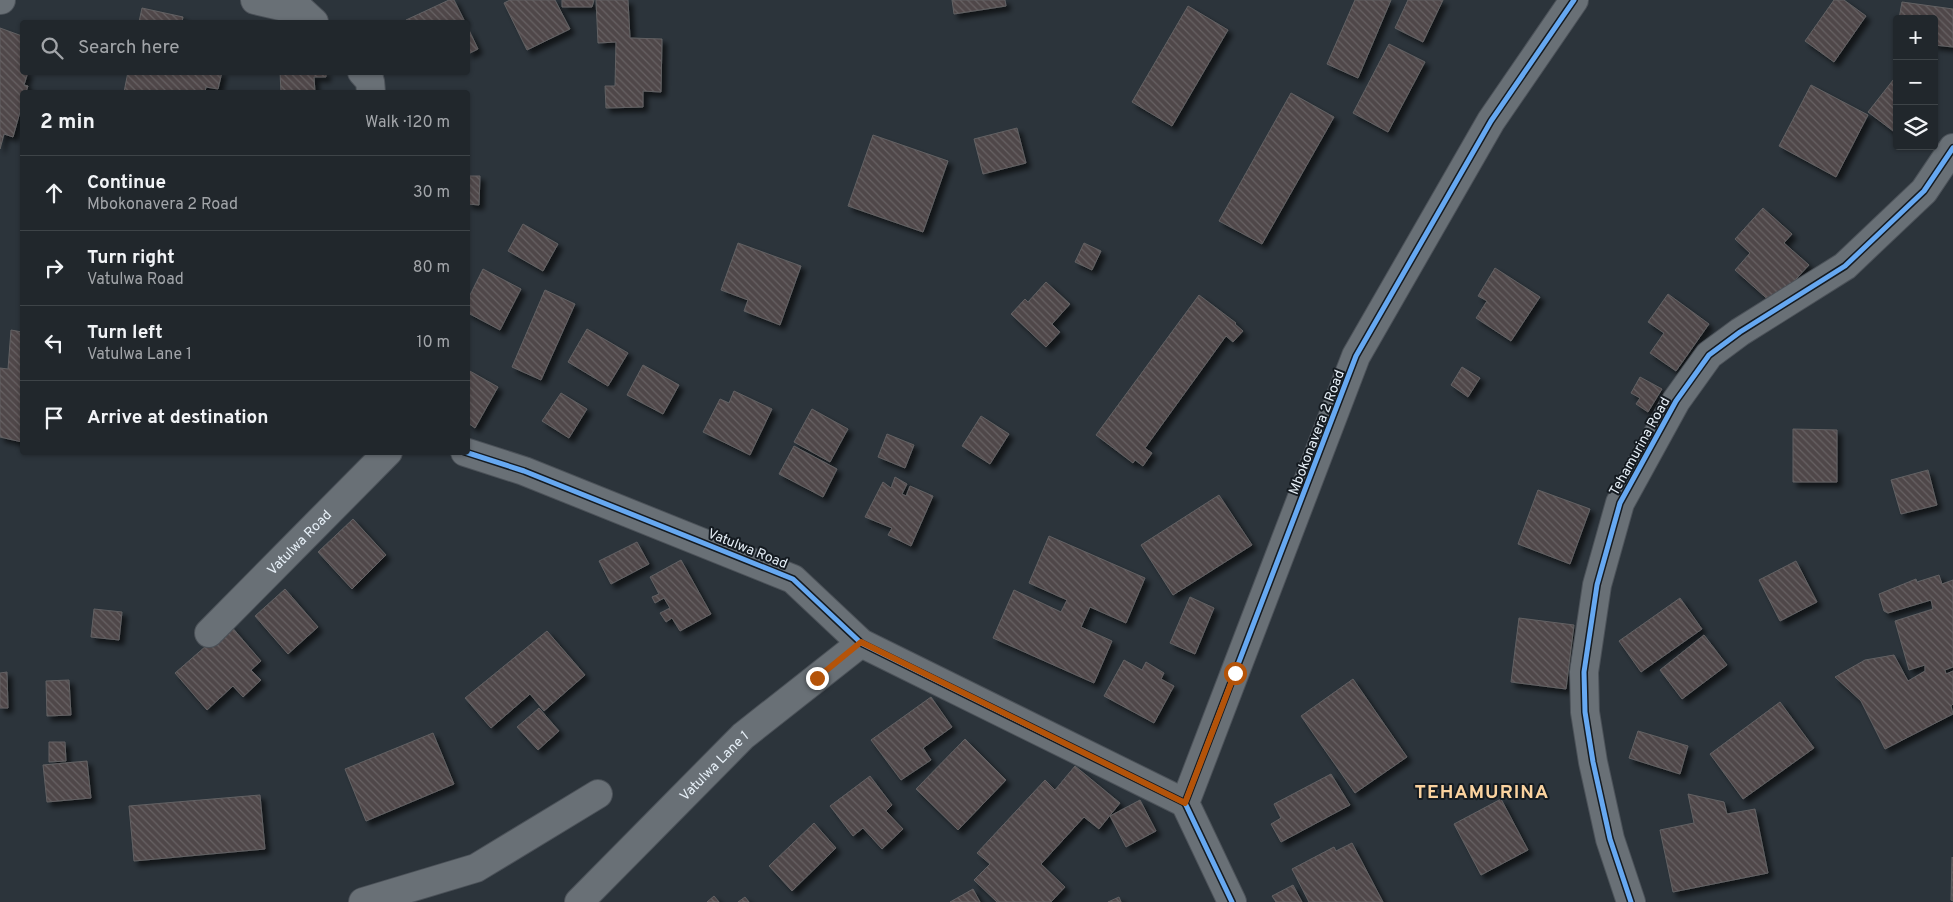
<!DOCTYPE html>
<html lang="en">
<head>
<meta charset="utf-8">
<style>
	:root { --surface:#21272c; --page:#292f34; --text:#f1f3f6; --muted:#a2a5a9; --line:#3e4448 }
	body { margin:0; font-family:Overpass,sans-serif; background:var(--page); color:var(--text) }
	.controls { position:absolute; right:15px; top:15px; display:grid; overflow:hidden; border-radius:5px; box-shadow:0 1px 4px #0004 }
	.controls button { width:45px; height:45px; display:grid; place-items:center; padding:0; border:0; border-bottom:1px solid var(--line); background:var(--surface); color:var(--text); font:25px sans-serif }
	.stop { position:absolute; width:15px; height:15px; margin:-11px; border:4px solid #b45309; border-radius:50%; background:#fff }
	.stop.end { background:#b45309; border-color:#fff; box-shadow:0 1px 5px #0008 }
	.list { margin:0; padding:0; list-style:none }
	h2 { display:flex; justify-content:space-between; align-items:center; height:65px; margin:0; padding:0 20px; font-size:21px }
	h2 small { font-size:16px; font-weight:400; color:var(--muted) }
	.list li { display:grid; grid-template-columns:32px 1fr auto; gap:15px; align-items:center; box-sizing:border-box; height:75px; padding:0 20px; border-top:1px solid var(--line) }
	.list b { display:block; font-size:19px; white-space:nowrap }
	.list p { margin:0; font-size:16px; white-space:nowrap; color:var(--muted) }
	.list em { font-size:16px; font-style:normal; color:var(--muted) }
	.icon { flex:none; width:28px; height:28px; fill:none; stroke:currentColor; stroke-width:2; stroke-linecap:round; stroke-linejoin:round }
	.map { position:relative; flex:none; width:1953px; height:902px; overflow:hidden }
	.search { position:absolute; background:var(--surface); box-shadow:0 1px 4px #0004; left:20px; top:20px; width:450px; height:55px; display:flex; align-items:center; gap:12px; box-sizing:border-box; padding:0 18px; border-radius:5px; color:var(--muted); font-size:19px }
	.panel { position:absolute; background:var(--surface); box-shadow:0 1px 4px #0004; left:20px; top:90px; width:450px; height:365px; border-radius:5px }
	.map>svg:first-child { display:block }
	.building { fill:url(#building-back-hatch); stroke:#626163; filter:url(#shadow) }
	.lines { fill:none; stroke-linecap:round; stroke-linejoin:round }
	.minor-casing { stroke:#4c5259; stroke-width:30 }
	.minor { stroke:#697076; stroke-width:28 }
	.cycleway-casing { stroke:#151b21; stroke-width:8 }
	.cycleway { stroke:#66a8f1; stroke-width:5 }
	.route { stroke:#b45309; stroke-width:6 }
	.labels { text-anchor:middle; stroke-width:4; stroke-linejoin:round; paint-order:stroke }
	.street-label { font-size:14px; fill:#e6eff7; stroke:#151b21 }
	.district-label { font-size:19px; font-weight:bold; letter-spacing:1px; fill:#fad29f; stroke:#151b21 }
</style>
</head>
<body>
<div class="map">
<svg width="1953" height="902" viewBox="0 0 1953 902">
	<defs>
		<pattern id="building-back-hatch" width="6" height="6" patternUnits="userSpaceOnUse" patternTransform="scale(1.25)"><rect width="6" height="6" fill="#4f4749"/><path d="M-1 5l2 2M0 0l6 6M5-1l2 2" fill="none" stroke="#686264"/></pattern>
		<filter id="shadow"><feDropShadow dx="4.5" dy="4.5" stdDeviation="2.5" flood-color="#0009"/></filter>
	</defs>
	<rect width="100%" height="100%" fill="#2c343b"/>
	<g class="building">
		<path d="M 449,0 L 454,0 L 465,22 L 407,22 L 406,20 Z"/>
		<path d="M 510,0 L 555,0 L 570,29 L 527,50 L 504,3 Z"/>
		<path d="M 562,0 L 594,0 L 592,7 L 562,7 Z"/>
		<path d="M 596,0 L 628,0 L 630,38 L 662,39 L 661,92 L 643,91 L 643,107 L 606,108 L 605,86 L 615,86 L 616,42 L 598,43 Z"/>
		<path d="M 952,0 L 1005,0 L 1006,6 L 954,14 Z"/>
		<path d="M 1355,0 L 1391,0 L 1358,78 L 1327,64 Z"/>
		<path d="M 1408,0 L 1443,0 L 1423,42 L 1395,28 Z"/>
		<path d="M 1834,0 L 1844,0 L 1866,16 L 1834,62 L 1805,41 Z"/>
		<path d="M 1902,2 L 1953,9 L 1953,47 L 1934,45 L 1934,19 L 1899,19 Z"/>
		<path d="M 1188,6 L 1228,30 L 1172,126 L 1132,102 Z"/>
		<path d="M 142,8 L 183,17 L 182,22 L 139,22 Z"/>
		<path d="M 0,28 L 22,36 L 22,72 L 28,72 L 24,85 L 28,86 L 26,92 L 22,92 L 22,105 L 13,137 L 4,134 L 0,149 Z"/>
		<path d="M 468,28 L 478,49 L 468,54 Z"/>
		<path d="M 1389,44 L 1425,62 L 1388,132 L 1353,113 Z"/>
		<path d="M 128,72 L 222,72 L 218,89 L 206,87 L 205,92 L 124,92 Z"/>
		<path d="M 280,72 L 326,72 L 326,77 L 314,77 L 315,92 L 281,92 Z"/>
		<path d="M 1897,75 L 1897,134 L 1868,112 Z"/>
		<path d="M 1811,85 L 1868,115 L 1836,177 L 1779,146 Z"/>
		<path d="M 1291,93 L 1334,117 L 1262,244 L 1219,221 Z"/>
		<path d="M 1017,128 L 1026,163 L 983,174 L 974,139 Z"/>
		<path d="M 873,135 L 948,161 L 923,232 L 848,206 Z"/>
		<path d="M 468,176 L 480,176 L 479,205 L 468,204 Z"/>
		<path d="M 1763,208 L 1792,234 L 1784,243 L 1809,265 L 1773,304 L 1735,270 L 1750,253 L 1735,239 Z"/>
		<path d="M 523,224 L 558,244 L 543,271 L 508,251 Z"/>
		<path d="M 738,243 L 801,266 L 780,325 L 744,311 L 748,300 L 721,290 Z"/>
		<path d="M 1084,243 L 1101,251 L 1092,270 L 1075,262 Z"/>
		<path d="M 1495,268 L 1540,297 L 1511,341 L 1476,318 L 1487,301 L 1478,296 Z"/>
		<path d="M 483,269 L 521,289 L 500,330 L 468,313 L 468,299 Z"/>
		<path d="M 1046,282 L 1070,304 L 1052,324 L 1060,332 L 1046,347 L 1011,314 L 1025,299 L 1028,302 Z"/>
		<path d="M 545,290 L 575,304 L 541,380 L 512,367 Z"/>
		<path d="M 1668,294 L 1709,324 L 1676,371 L 1650,353 L 1664,333 L 1648,322 Z"/>
		<path d="M 1199,295 L 1236,323 L 1235,324 L 1243,331 L 1233,342 L 1226,336 L 1145,448 L 1152,453 L 1143,466 L 1135,460 L 1133,463 L 1096,435 Z"/>
		<path d="M 587,329 L 628,353 L 608,386 L 568,362 Z"/>
		<path d="M 11,330 L 22,332 L 22,442 L 0,437 L 0,368 L 8,369 Z"/>
		<path d="M 643,365 L 679,385 L 663,414 L 627,395 Z"/>
		<path d="M 1462,367 L 1480,378 L 1468,397 L 1451,385 Z"/>
		<path d="M 468,370 L 498,387 L 475,428 L 468,423 Z"/>
		<path d="M 1640,377 L 1662,389 L 1648,412 L 1636,404 L 1640,398 L 1631,393 Z"/>
		<path d="M 734,391 L 772,409 L 750,455 L 703,432 L 720,399 L 729,403 Z"/>
		<path d="M 561,393 L 587,409 L 569,438 L 542,421 Z"/>
		<path d="M 812,409 L 848,429 L 830,462 L 794,442 Z"/>
		<path d="M 981,416 L 1009,434 L 990,464 L 962,446 Z"/>
		<path d="M 1793,429 L 1837,430 L 1837,482 L 1793,482 Z"/>
		<path d="M 887,434 L 914,445 L 905,468 L 878,457 Z"/>
		<path d="M 794,446 L 837,469 L 823,497 L 779,474 Z"/>
		<path d="M 1928,470 L 1937,505 L 1901,514 L 1891,480 Z"/>
		<path d="M 895,477 L 907,484 L 902,494 L 906,496 L 910,486 L 933,496 L 911,546 L 888,535 L 892,528 L 865,517 L 883,482 L 891,488 Z"/>
		<path d="M 1538,490 L 1590,509 L 1570,564 L 1518,544 Z"/>
		<path d="M 1219,495 L 1252,545 L 1173,595 L 1141,545 Z"/>
		<path d="M 353,519 L 386,555 L 352,589 L 318,552 Z"/>
		<path d="M 1049,536 L 1145,578 L 1126,623 L 1090,607 L 1081,627 L 1112,641 L 1094,683 L 993,638 L 1014,590 L 1061,612 L 1067,600 L 1029,583 Z"/>
		<path d="M 637,542 L 649,564 L 611,584 L 599,561 Z"/>
		<path d="M 681,560 L 711,614 L 680,631 L 672,618 L 666,622 L 660,613 L 670,608 L 664,598 L 655,603 L 652,597 L 659,594 L 650,577 Z"/>
		<path d="M 1796,561 L 1817,602 L 1780,621 L 1759,580 Z"/>
		<path d="M 1939,575 L 1942,584 L 1953,580 L 1953,667 L 1945,670 L 1946,674 L 1953,671 L 1953,704 L 1951,706 L 1953,714 L 1885,749 L 1861,701 L 1835,677 L 1865,660 L 1894,655 L 1908,681 L 1925,671 L 1925,665 L 1909,670 L 1895,621 L 1933,609 L 1931,600 L 1888,613 L 1884,611 L 1879,594 L 1916,579 L 1917,582 Z"/>
		<path d="M 285,589 L 318,627 L 288,654 L 255,616 Z"/>
		<path d="M 1190,597 L 1214,608 L 1195,654 L 1170,643 Z"/>
		<path d="M 1680,598 L 1702,629 L 1641,672 L 1619,641 Z"/>
		<path d="M 94,609 L 122,612 L 119,640 L 91,637 Z"/>
		<path d="M 1519,618 L 1574,625 L 1566,689 L 1511,682 Z"/>
		<path d="M 230,625 L 261,661 L 251,670 L 261,680 L 243,697 L 233,686 L 207,710 L 175,673 Z"/>
		<path d="M 547,631 L 585,675 L 544,711 L 530,694 L 491,728 L 465,698 Z"/>
		<path d="M 1704,635 L 1727,665 L 1682,699 L 1660,670 Z"/>
		<path d="M 1124,660 L 1142,670 L 1146,662 L 1164,673 L 1161,679 L 1174,686 L 1154,723 L 1104,696 Z"/>
		<path d="M 7,672 L 8,708 L 0,708 L 0,673 Z"/>
		<path d="M 1353,679 L 1407,757 L 1355,793 L 1301,716 Z"/>
		<path d="M 69,680 L 71,715 L 47,716 L 46,681 Z"/>
		<path d="M 931,697 L 952,727 L 923,748 L 931,760 L 901,780 L 871,740 Z"/>
		<path d="M 1780,702 L 1814,748 L 1743,799 L 1710,754 Z"/>
		<path d="M 539,708 L 559,731 L 538,750 L 517,727 Z"/>
		<path d="M 1638,731 L 1688,746 L 1680,774 L 1629,758 Z"/>
		<path d="M 433,733 L 454,784 L 366,821 L 345,769 Z"/>
		<path d="M 965,739 L 1006,780 L 958,830 L 916,789 Z"/>
		<path d="M 49,742 L 65,742 L 66,761 L 49,762 Z"/>
		<path d="M 87,761 L 91,798 L 47,802 L 43,765 Z"/>
		<path d="M 1075,766 L 1120,803 L 1099,829 L 1084,817 L 1041,864 L 1065,887 L 1051,902 L 997,902 L 974,880 L 990,864 L 977,853 L 1045,780 L 1055,790 Z"/>
		<path d="M 1331,774 L 1350,805 L 1281,842 L 1271,824 L 1281,818 L 1274,804 Z"/>
		<path d="M 870,776 L 892,805 L 886,811 L 903,829 L 882,849 L 863,828 L 853,836 L 830,806 Z"/>
		<path d="M 1688,794 L 1724,802 L 1727,814 L 1755,809 L 1768,873 L 1673,892 L 1660,830 L 1694,823 Z"/>
		<path d="M 260,795 L 265,849 L 134,861 L 129,806 Z"/>
		<path d="M 1501,799 L 1528,850 L 1481,875 L 1454,824 Z"/>
		<path d="M 1140,800 L 1156,831 L 1126,847 L 1110,816 Z"/>
		<path d="M 814,823 L 836,848 L 792,891 L 769,866 Z"/>
		<path d="M 1352,843 L 1383,902 L 1309,902 L 1292,869 L 1334,847 L 1336,851 Z"/>
		<path d="M 1952,857 L 1953,858 L 1953,901 L 1951,900 Z"/>
		<path d="M 1293,885 L 1302,902 L 1276,902 L 1272,896 Z"/>
		<path d="M 973,889 L 980,902 L 950,902 Z"/>
		<path d="M 714,896 L 719,902 L 707,902 Z"/>
		<path d="M 745,897 L 749,902 L 738,902 Z"/>
		<path d="M 1119,897 L 1121,902 L 1108,902 Z"/>
	</g>
	<g class="lines">
		<g class="minor-casing">
			<g id="minor">
				<path d="M 0,0 L 1,0"/>
				<path d="M 255,0 L 302,11 L 314,22"/>
				<path d="M 362,72 L 370,81 L 371,92"/>
				<path d="M 465,452 L 524,471 L 793,579 L 861,643 L 1185,803"/>
				<path id="s1" d="M 209,633 L 388,452"/>
				<path d="M 363,902 L 476,868 L 598,794"/>
				<path id="s2" d="M 579,902 L 743,736 L 861,643"/>
				<path d="M 1232,902 L 1185,803 L 1356,356 L 1491,121 L 1574,0"/>
				<path d="M 1631,902 L 1610,839 L 1593,762 L 1585,712 L 1584,672 L 1597,585 L 1620,503 L 1676,401 L 1709,355 L 1740,332 L 1845,266 L 1924,191 L 1953,148"/>
			</g>
		</g>
		<use href="#minor" class="minor"/>
		<g class="cycleway-casing">
			<g id="cycleway">
				<path d="M 465,452 L 524,471 L 793,579 L 861,643 L 1185,803"/>
				<path d="M 1232,902 L 1185,803 L 1356,356 L 1491,121 L 1574,0"/>
				<path d="M 1631,902 L 1610,839 L 1593,762 L 1585,712 L 1584,672 L 1597,585 L 1620,503 L 1676,401 L 1709,355 L 1740,332 L 1845,266 L 1924,191 L 1953,148"/>
			</g>
		</g>
		<use href="#cycleway" class="cycleway"/>
	</g>
	<g class="lines">
		<path class="route" d="M 817,678 L 861,642 L 1185,803 L 1235,673"/>
	</g>
	<g class="labels">
		<g class="street-label">
			<text transform="translate(1316 432) rotate(-69)" y="5">Mbokonavera 2 Road</text>
			<text transform="translate(1639 446) rotate(-61)" y="5">Tehamurina Road</text>
			<text dy="5" stroke="none"><textPath href="#s1" startOffset="128">Vatulwa Road</textPath></text>
			<text transform="translate(748 548) rotate(22)" y="5">Vatulwa Road</text>
			<text dy="5" stroke="none"><textPath href="#s2" startOffset="192">Vatulwa Lane 1</textPath></text>
		</g>
		<g class="district-label">
			<text x="1482" y="798">TEHAMURINA</text>
		</g>
	</g>
</svg>
<div class="controls">
<button>+</button>
<button>−</button>
<button><svg class="icon" aria-label="layers" viewBox="0 0 24 24"><path d="M12 4l9 5-9 5-9-5zM3 14l9 5 9-5"/></svg></button>
</div>
<div class="stop" style="left:1235px;top:673px"></div>
<div class="stop end" style="left:817px;top:678px"></div>
<div class="search"><svg class="icon" aria-label="search" viewBox="0 0 24 24"><circle cx="10" cy="10" r="6"/><path d="M15 15l6 6"/></svg>Search here</div>
<section class="panel">
<h2>2 min<small>Walk · 120 m</small></h2>
<ul class="list">
<li><svg class="icon" aria-label="ahead" viewBox="0 0 24 24"><path d="M12 20V5M6 11l6-6 6 6"/></svg><div><b>Continue</b><p>Mbokonavera 2 Road</p></div><em>30 m</em></li>
<li><svg class="icon" aria-label="right" viewBox="0 0 24 24"><path d="M7 20v-9h11M14 6l5 5-5 5"/></svg><div><b>Turn right</b><p>Vatulwa Road</p></div><em>80 m</em></li>
<li><svg class="icon" aria-label="left" viewBox="0 0 24 24"><path d="M17 20v-9H6M10 6l-5 5 5 5"/></svg><div><b>Turn left</b><p>Vatulwa Lane 1</p></div><em>10 m</em></li>
<li><svg class="icon" aria-label="arrive" viewBox="0 0 24 24"><path d="M6 21V4h12l-3 4 3 4H6"/></svg><div><b>Arrive at destination</b></div></li>
</ul>
</section>
</div>
</body>
</html>
